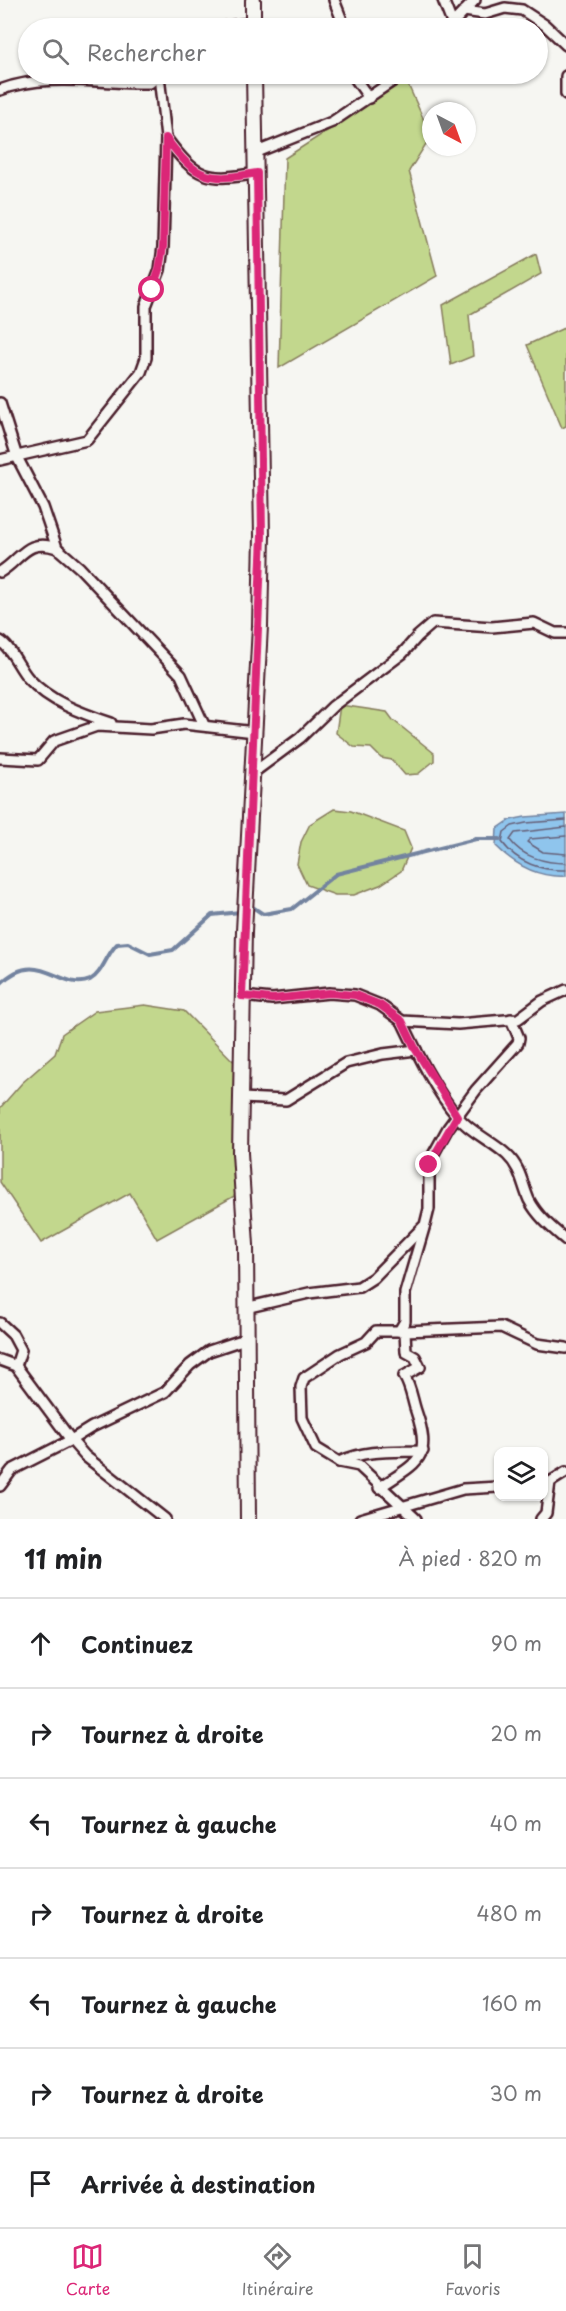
<!DOCTYPE html>
<html lang="fr">
<head>
<meta charset="utf-8">
<style>
	:root { --surface:#fff; --page:#f2f2f2; --text:#202124; --muted:#757577; --line:#e0e0e0; --accent:#db2777 }
	body { margin:0; font-family:"Playpen Sans",sans-serif; background:var(--page); color:var(--text) }
	.controls { position:absolute; right:18px; bottom:18px; display:grid; overflow:hidden; border-radius:12px; box-shadow:0 2px 4px #0004 }
	.controls button { width:54px; height:54px; display:grid; place-items:center; padding:0; border:0; border-bottom:2px solid var(--line); background:var(--surface); color:var(--text); font:30px sans-serif }
	.compass { position:absolute; left:422px; top:102px; width:54px; height:54px; border-radius:50%; background:var(--surface); box-shadow:0 2px 4px #0004; rotate:139deg }
	.stop { position:absolute; width:18px; height:18px; margin:-14px; border:4px solid #db2777; border-radius:50%; background:#fff }
	.stop.end { background:#db2777; border-color:#fff; box-shadow:0 2px 6px #0008 }
	.list { margin:0; padding:0; list-style:none }
	h2 { display:flex; justify-content:space-between; align-items:center; height:78px; margin:0; padding:0 24px; font-size:26px }
	h2 small { font-size:20px; font-weight:400; color:var(--muted) }
	.list li { display:grid; grid-template-columns:39px 1fr auto; gap:18px; align-items:center; box-sizing:border-box; height:90px; padding:0 24px; border-top:2px solid var(--line) }
	.list b { display:block; font-size:22px; white-space:nowrap }
	.list em { font-size:20px; font-style:normal; color:var(--muted) }
	.icon { flex:none; width:33px; height:33px; fill:none; stroke:currentColor; stroke-width:2; stroke-linecap:round; stroke-linejoin:round }
	.map { position:relative; flex:none; width:566px; height:1519px; overflow:hidden }
	.search { position:absolute; background:var(--surface); box-shadow:0 2px 4px #0004; left:18px; right:18px; top:18px; height:66px; display:flex; align-items:center; gap:15px; box-sizing:border-box; padding:0 21px; border-radius:33px; color:var(--muted); font-size:22px }
	.sheet { height:708px; background:var(--surface) }
	nav { display:flex; justify-content:space-around; align-items:center; box-sizing:border-box; height:84px; border-top:2px solid var(--line); background:var(--surface); font-size:16px; color:var(--muted) }
	nav a { display:grid; justify-items:center; gap:3px }
	nav .on { color:var(--accent) }
	.map>svg:first-child { display:block }
	.green { fill:#c2d78d; stroke:#867b5c; stroke-width:1.5 }
	.water { fill:#8fc5ed; stroke:#73839f; stroke-width:1.5 }
	.lines { fill:none; stroke-linecap:round; stroke-linejoin:round }
	.shore { stroke:#666179; stroke-width:1.5 }
	.stream { stroke:#73839f; stroke-width:4 }
	.street-casing { stroke:#4a1f2b; stroke-width:14 }
	.secondary-casing { stroke:#4a1f2b; stroke-width:18 }
	.street { stroke:#f6f6f2; stroke-width:9 }
	.secondary { stroke:#f6f6f2; stroke-width:14 }
	.route { stroke:#db2777; stroke-width:8 }
</style>
</head>
<body>
<div class="map">
<svg width="566" height="1519" viewBox="0 0 566 1519">
	<rect width="100%" height="100%" fill="#f6f6f2"/>
	<filter id="ink" filterUnits="userSpaceOnUse"><feTurbulence type="fractalNoise" baseFrequency=".0167" numOctaves="2"/><feDisplacementMap in="SourceGraphic" scale="12" xChannelSelector="R" yChannelSelector="G"/><feConvolveMatrix kernelMatrix="1 2 1 2 8 2 1 2 1" color-interpolation-filters="sRGB"/></filter>
	<g filter="url(#ink)">
		<g class="green">
			<path d="M 406,80 L 431,136 L 409,171 L 437,276 L 279,368 L 285,158 Z"/>
			<path d="M 536,254 L 541,274 L 469,315 L 473,356 L 451,365 L 443,305 Z"/>
			<path d="M 566,327 L 566,426 L 562,428 L 527,345 Z"/>
			<path d="M 340,705 L 387,712 L 393,720 L 434,753 L 434,761 L 418,774 L 405,775 L 392,760 L 381,758 L 371,748 L 354,747 L 336,733 Z"/>
			<path d="M 334,809 L 351,811 L 404,831 L 411,848 L 401,871 L 380,885 L 354,895 L 335,895 L 307,885 L 297,864 L 301,842 L 310,824 Z"/>
			<path d="M 145,1005 L 184,1011 L 243,1071 L 238,1194 L 157,1239 L 130,1193 L 41,1243 L 0,1182 L 0,1108 L 22,1083 L 55,1054 L 62,1034 L 95,1011 Z"/>
		</g>
		<path class="water" d="M 566,814 L 566,876 C 538,878 515,865 496,846 L 497,829 L 510,820 L 525,817 Z"/>
		<g class="lines">
			<g class="shore">
				<path d="M 566,820 L 526,823 L 512,826 L 504,832 L 502,842 C 517,863 542,871 566,870"/>
				<path d="M 566,827 L 515,833 L 510,840 C 522,857 545,863 566,863"/>
				<path d="M 566,836 L 530,839 L 527,842 L 543,852 L 566,854"/>
			</g>
			<g class="stream">
				<path d="M 248,904 L 263,914 L 292,909 L 336,874 L 476,839 L 500,839"/>
				<path d="M 0,984 C 39,945 61,993 90,980 C 102,974 106,955 117,944 L 128,943 L 150,954 L 173,950 L 212,915 L 240,912"/>
			</g>
			<g class="street-casing">
				<g id="street">
					<path d="M 334,0 L 345,28"/>
					<path d="M 443,0 L 452,23"/>
					<path d="M 464,11 L 485,14 L 505,8 L 522,10 L 545,25 L 566,45"/>
					<path d="M 217,28 L 252,23"/>
					<path d="M 448,28 L 475,0"/>
					<path d="M 352,74 L 369,98"/>
					<path d="M 566,76 L 566,94"/>
					<path d="M 0,90 C 47,72 101,84 150,83 L 160,74"/>
					<path d="M 166,138 C 196,179 208,182 257,173"/>
					<path d="M 257,152 L 332,122 L 403,74"/>
					<path d="M 0,403 L 17,457 L 43,507 L 57,548 L 80,568 L 181,675 L 204,725"/>
					<path d="M 0,460 L 87,440 L 141,372 L 146,358 L 146,306 L 160,270 L 163,247 L 166,138 L 159,76"/>
					<path d="M 0,572 C 21,560 26,537 57,548"/>
					<path d="M 0,641 C 11,647 19,668 28,678 C 50,702 81,713 111,723"/>
					<path d="M 0,758 L 38,760 L 54,741 L 97,726 L 151,729 L 184,724 L 255,732"/>
					<path d="M 254,772 L 300,738 L 333,706 L 402,654 L 418,636 L 433,623 L 492,627 L 534,623 L 555,633 L 566,633"/>
					<path d="M 242,996 L 272,999 L 329,993 L 355,995 L 380,1005 L 402,1021 L 458,1024 L 518,1019 L 542,1001 L 566,990"/>
					<path d="M 402,1021 C 417,1052 434,1089 457,1116 C 471,1133 492,1141 507,1155 C 521,1168 522,1184 529,1200 C 538,1217 552,1228 566,1240"/>
					<path d="M 241,1098 L 286,1100 L 346,1063 L 383,1054 L 416,1050"/>
					<path d="M 245,1308 L 309,1293 L 359,1287 L 373,1278 L 425,1225 L 429,1209 L 429,1165 L 433,1155 L 448,1128 L 476,1090 L 518,1043 L 519,1038 L 511,1019"/>
					<path d="M 0,1323 L 13,1335 L 21,1350 L 16,1366"/>
					<path d="M 399,1331 L 376,1331 L 366,1342 L 340,1354 L 304,1378 L 301,1387 L 302,1418 L 316,1448 L 339,1462 L 359,1466 L 416,1519"/>
					<path d="M 405,1331 L 501,1327 L 537,1344 L 566,1348"/>
					<path d="M 0,1360 L 16,1366 L 71,1440 L 92,1427 L 165,1392 L 190,1365 L 209,1351 L 248,1338"/>
					<path d="M 339,1462 C 367,1449 393,1452 423,1451"/>
					<path d="M 544,1483 L 550,1482 L 566,1472"/>
					<path d="M 0,1486 L 12,1470 L 71,1440 L 85,1456 L 165,1519"/>
					<path d="M 379,1488 C 417,1462 433,1460 416,1411 C 412,1399 411,1387 404,1376 L 420,1367 L 415,1357 L 406,1352 L 405,1331 L 399,1331 L 405,1321 L 405,1293 L 424,1228"/>
					<path d="M 360,1519 L 463,1489 L 498,1487"/>
					<path d="M 541,1519 L 546,1513 L 550,1482"/>
				</g>
			</g>
			<g class="secondary-casing">
				<g id="secondary">
					<path d="M 253,0 L 253,28"/>
					<path d="M 248,1519 L 246,1245 L 240,1153 L 244,931 L 260,626 L 262,536 L 254,74"/>
				</g>
			</g>
			<use href="#street" class="street"/>
			<use href="#secondary" class="secondary"/>
		</g>
	</g>
	<g class="lines" filter="url(#ink)">
		<path class="route" d="M 152,290 L 159,270 L 163,247 L 166,138 C 196,179 208,182 257,173 L 262,536 L 242,996 L 272,999 L 329,993 L 355,995 L 380,1005 L 402,1021 L 416,1050 L 457,1116 L 429,1165"/>
	</g>
</svg>
<div class="controls">
<button><svg class="icon" aria-label="layers" viewBox="0 0 24 24"><path d="M12 4l9 5-9 5-9-5zM3 14l9 5 9-5"/></svg></button>
</div>
<svg class="compass" viewBox="-18 -18 36 36"><path d="M0-13l5 13h-10z" fill="#e53935"/><path d="M0 13l5-13h-10z" fill="#757577"/></svg>
<div class="stop" style="left:152px;top:290px"></div>
<div class="stop end" style="left:429px;top:1165px"></div>
<div class="search"><svg class="icon" aria-label="search" viewBox="0 0 24 24"><circle cx="10" cy="10" r="6"/><path d="M15 15l6 6"/></svg>Rechercher</div>
</div>
<section class="sheet">
<h2>11 min<small>À pied · 820 m</small></h2>
<ul class="list">
<li><svg class="icon" aria-label="ahead" viewBox="0 0 24 24"><path d="M12 20V5M6 11l6-6 6 6"/></svg><div><b>Continuez</b></div><em>90 m</em></li>
<li><svg class="icon" aria-label="right" viewBox="0 0 24 24"><path d="M7 20v-9h11M14 6l5 5-5 5"/></svg><div><b>Tournez à droite</b></div><em>20 m</em></li>
<li><svg class="icon" aria-label="left" viewBox="0 0 24 24"><path d="M17 20v-9H6M10 6l-5 5 5 5"/></svg><div><b>Tournez à gauche</b></div><em>40 m</em></li>
<li><svg class="icon" aria-label="right" viewBox="0 0 24 24"><path d="M7 20v-9h11M14 6l5 5-5 5"/></svg><div><b>Tournez à droite</b></div><em>480 m</em></li>
<li><svg class="icon" aria-label="left" viewBox="0 0 24 24"><path d="M17 20v-9H6M10 6l-5 5 5 5"/></svg><div><b>Tournez à gauche</b></div><em>160 m</em></li>
<li><svg class="icon" aria-label="right" viewBox="0 0 24 24"><path d="M7 20v-9h11M14 6l5 5-5 5"/></svg><div><b>Tournez à droite</b></div><em>30 m</em></li>
<li><svg class="icon" aria-label="arrive" viewBox="0 0 24 24"><path d="M6 21V4h12l-3 4 3 4H6"/></svg><div><b>Arrivée à destination</b></div></li>
</ul>
</section>
<nav>
<a class="on"><svg class="icon" aria-label="map" viewBox="0 0 24 24"><path d="M3 6l6-2 6 2 6-2v14l-6 2-6-2-6 2zM9 4v14M15 6v14"/></svg>Carte</a>
<a><svg class="icon" aria-label="directions" viewBox="0 0 24 24"><path d="M12 3l9 9-9 9-9-9zM9 14v-3h6M13 9l2 2-2 2"/></svg>Itinéraire</a>
<a><svg class="icon" aria-label="saved" viewBox="0 0 24 24"><path d="M7 4h10v16l-5-4-5 4z"/></svg>Favoris</a>
</nav>
</body>
</html>
